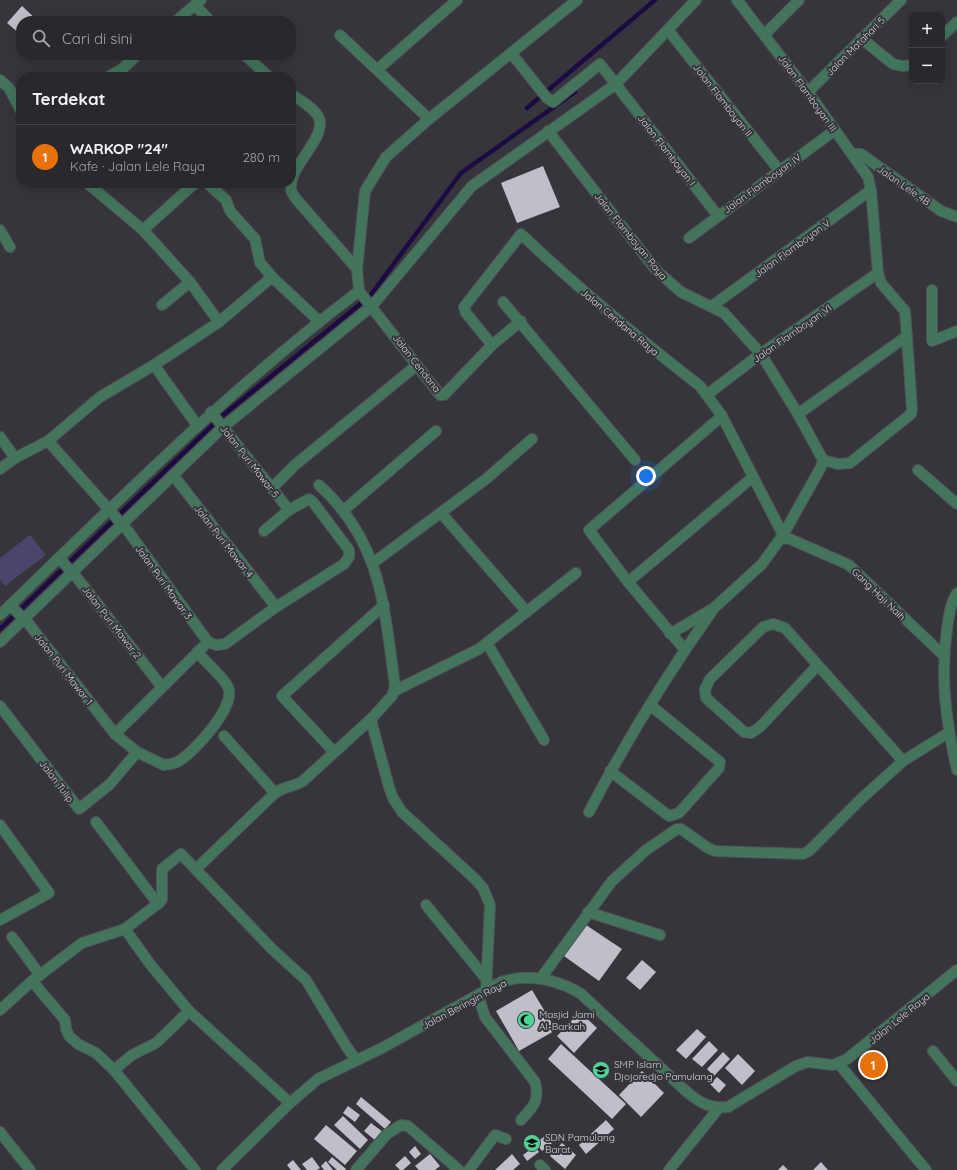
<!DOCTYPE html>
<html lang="id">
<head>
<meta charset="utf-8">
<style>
	:root { --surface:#28282d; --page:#303035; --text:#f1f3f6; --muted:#a5a6aa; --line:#444449; --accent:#51d397 }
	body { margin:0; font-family:Quicksand,sans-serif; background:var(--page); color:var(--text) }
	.controls { position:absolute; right:12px; top:12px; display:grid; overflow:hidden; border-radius:8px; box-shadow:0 4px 16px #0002 }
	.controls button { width:36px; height:36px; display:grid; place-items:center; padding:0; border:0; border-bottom:1px solid var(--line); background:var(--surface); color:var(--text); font:20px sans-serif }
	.you { position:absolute; left:646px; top:476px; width:14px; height:14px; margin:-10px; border:3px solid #fff; border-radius:50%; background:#1a73e8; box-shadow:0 0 0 6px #1a73e833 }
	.badge { display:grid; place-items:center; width:26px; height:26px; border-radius:50%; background:var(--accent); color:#fff; font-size:13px; font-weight:700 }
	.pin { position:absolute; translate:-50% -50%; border:2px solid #fff; box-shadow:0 1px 4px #0006 }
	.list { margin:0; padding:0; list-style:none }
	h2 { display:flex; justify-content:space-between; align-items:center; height:52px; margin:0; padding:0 16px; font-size:17px }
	h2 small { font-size:13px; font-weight:400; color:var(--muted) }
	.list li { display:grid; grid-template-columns:26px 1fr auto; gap:12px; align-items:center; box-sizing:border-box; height:64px; padding:0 16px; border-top:1px solid var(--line) }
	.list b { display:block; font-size:15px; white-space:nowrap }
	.list p { margin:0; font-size:13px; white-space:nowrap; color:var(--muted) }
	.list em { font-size:13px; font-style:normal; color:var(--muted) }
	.icon { flex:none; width:22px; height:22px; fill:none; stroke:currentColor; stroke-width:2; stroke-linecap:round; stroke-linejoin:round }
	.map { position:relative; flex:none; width:957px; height:1170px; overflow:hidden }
	.search { position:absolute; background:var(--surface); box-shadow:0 4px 16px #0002; left:16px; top:16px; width:280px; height:44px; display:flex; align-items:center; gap:10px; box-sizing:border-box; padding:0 14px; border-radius:16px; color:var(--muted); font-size:15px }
	.panel { position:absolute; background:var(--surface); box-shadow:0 4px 16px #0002; left:16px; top:72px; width:280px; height:116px; border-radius:16px }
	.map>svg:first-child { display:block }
	.green { fill:#4a456d }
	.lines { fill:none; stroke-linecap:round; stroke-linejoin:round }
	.stream { stroke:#1b0b42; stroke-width:4.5 }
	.building { fill:#bfbfc7 }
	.minor-casing { stroke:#525158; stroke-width:12 }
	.minor { stroke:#42755b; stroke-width:10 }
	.labels { text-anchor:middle; stroke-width:4; stroke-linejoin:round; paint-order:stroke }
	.street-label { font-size:10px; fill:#d3d3d7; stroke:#36353c }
	.poi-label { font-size:10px; fill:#d3d3d7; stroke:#36353c; text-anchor:start }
</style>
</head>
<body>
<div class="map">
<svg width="957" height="1170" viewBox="0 0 957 1170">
	<rect width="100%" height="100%" fill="#36353c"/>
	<path class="green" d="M 30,535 L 46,555 L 5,586 L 0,579 L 0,558 Z"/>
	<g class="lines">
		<g class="stream">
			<path d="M 527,108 L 655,0"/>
			<path d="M 0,629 L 222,416 L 370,296 L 461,173 L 575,92"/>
		</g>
	</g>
	<g class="building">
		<path d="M 22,6 L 38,21 L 21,21 L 21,35 L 7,23 Z"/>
		<path d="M 543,166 L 560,207 L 517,223 L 501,183 Z"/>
		<path d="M 586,925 L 622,949 L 599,981 L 564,956 Z"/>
		<path d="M 642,960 L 656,972 L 640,990 L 626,978 Z"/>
		<path d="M 532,990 L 556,1030 L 519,1051 L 496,1011 Z"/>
		<path d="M 580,1012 L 597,1028 L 574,1053 L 557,1036 Z"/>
		<path d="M 697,1029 L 706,1037 L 686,1059 L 676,1050 Z"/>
		<path d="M 709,1041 L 718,1050 L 702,1067 L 692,1059 Z"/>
		<path d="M 561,1044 L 626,1104 L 612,1119 L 548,1059 Z"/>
		<path d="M 723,1052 L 730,1059 L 714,1076 L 707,1069 Z"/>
		<path d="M 738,1054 L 755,1071 L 742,1085 L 725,1068 Z"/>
		<path d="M 642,1071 L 664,1093 L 641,1117 L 619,1095 Z"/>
		<path d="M 717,1077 L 726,1085 L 719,1093 L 710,1084 Z"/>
		<path d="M 361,1097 L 391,1122 L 385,1129 L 356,1104 Z"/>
		<path d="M 348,1106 L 360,1115 L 355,1122 L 343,1113 Z"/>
		<path d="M 343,1116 L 368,1140 L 360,1149 L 334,1125 Z"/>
		<path d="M 606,1120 L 614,1129 L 586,1154 L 579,1145 Z"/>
		<path d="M 371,1123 L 383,1132 L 376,1141 L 364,1131 Z"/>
		<path d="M 326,1125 L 357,1151 L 345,1165 L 314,1139 Z"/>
		<path d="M 550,1132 L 556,1140 L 542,1151 L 536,1143 Z"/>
		<path d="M 562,1143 L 576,1155 L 565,1169 L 550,1156 Z"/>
		<path d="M 415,1146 L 421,1154 L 415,1159 L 409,1152 Z"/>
		<path d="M 535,1146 L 539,1152 L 527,1161 L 523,1155 Z"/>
		<path d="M 430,1154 L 440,1166 L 435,1170 L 419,1170 L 415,1166 Z"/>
		<path d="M 512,1154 L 520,1164 L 513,1170 L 495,1170 Z"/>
		<path d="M 405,1156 L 411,1163 L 403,1170 L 400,1170 L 395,1165 Z"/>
		<path d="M 312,1157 L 320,1168 L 317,1170 L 307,1170 L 302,1164 Z"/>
		<path d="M 332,1157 L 346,1169 L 345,1170 L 337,1170 L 328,1162 Z"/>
		<path d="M 293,1160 L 301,1170 L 291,1170 L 287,1165 Z"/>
		<path d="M 326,1161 L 333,1170 L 324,1170 L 321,1166 Z"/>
		<path d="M 821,1162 L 828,1170 L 813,1170 Z"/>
		<path d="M 783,1165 L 788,1170 L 778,1170 Z"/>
	</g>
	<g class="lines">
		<g class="minor-casing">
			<g id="minor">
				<path d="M 737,0 L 808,92 L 868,177 L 871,190 L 878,273 L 881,283 L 905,311 L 912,409 L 911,414 L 850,463 L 838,464 L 823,460"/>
				<path d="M 195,5 L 210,21"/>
				<path d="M 176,21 L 201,0"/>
				<path d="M 668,30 L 779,170"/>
				<path d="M 765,34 L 799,0"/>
				<path d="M 340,35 L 429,119"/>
				<path d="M 942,36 L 957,22"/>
				<path d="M 861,38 L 893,64 L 902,66 L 912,65"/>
				<path d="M 511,53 L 547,98 L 553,102 L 600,64 L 718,216"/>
				<path d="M 245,55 L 269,77"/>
				<path d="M 378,69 L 457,0"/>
				<path d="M 108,77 L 122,69 L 137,55"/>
				<path d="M 0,80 L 9,88 L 21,111"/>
				<path d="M 808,92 L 901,0"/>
				<path d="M 291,94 C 299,100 315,108 319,118 C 327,138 288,167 291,189 C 291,193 295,197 297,200 L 357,269"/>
				<path d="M 548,131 L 656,270 L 681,292 L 724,313 L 761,354 L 798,414 L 823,460"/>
				<path d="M 853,154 L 861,154 L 941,211 L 957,217"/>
				<path d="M 87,183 L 143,230 L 190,282 L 162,305"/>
				<path d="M 207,183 L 226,200 L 230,211 L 255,239 L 260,263 L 263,266 L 272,277 L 319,321"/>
				<path d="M 0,230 L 10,247"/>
				<path d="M 143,230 L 195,183"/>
				<path d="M 689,238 L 835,130"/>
				<path d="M 190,282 L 219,322"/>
				<path d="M 932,290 L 932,341 L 957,331"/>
				<path d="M 503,302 L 635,460"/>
				<path d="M 712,306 L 871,190"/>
				<path d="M 521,321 L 492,345 L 444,395 L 440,395 L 359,291 L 357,269 L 365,191 L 386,157 L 429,119 L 577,0"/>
				<path d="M 492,345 L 466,313 L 464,307 L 521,234 C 578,288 638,338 700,386 L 722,416 L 783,535"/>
				<path d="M 154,365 L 197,425"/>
				<path d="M 708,394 L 759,355 L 878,273"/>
				<path d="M 211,412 L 289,510"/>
				<path d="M 798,414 L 907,336"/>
				<path d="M 0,437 L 15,458"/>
				<path d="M 48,441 L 128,531 L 208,642"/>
				<path d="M 0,469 L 15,458 L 48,441 L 100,397 L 154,365 L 219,322 L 272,277"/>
				<path d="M 918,470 L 957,504"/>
				<path d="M 173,475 L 276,607"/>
				<path d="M 319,485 C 382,542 384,607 395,686 L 392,696 L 372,718 L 372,724 L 389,787 L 393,798 L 402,812 L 475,879 L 483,888 L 490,905 L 486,991"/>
				<path d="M 272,488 L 295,465 L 417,365"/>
				<path d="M 344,510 L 436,431"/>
				<path d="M 441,513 L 527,612"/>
				<path d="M 781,538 L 790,539 L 849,565 L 944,656"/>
				<path d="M 59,558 L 78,579 L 162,687"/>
				<path d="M 373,563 L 486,479 L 532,439"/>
				<path d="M 628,582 L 753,477"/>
				<path d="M 957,593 C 950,604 949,616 947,629 C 940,677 946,722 957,770"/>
				<path d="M 10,605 L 28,623 L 115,734 L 137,752 L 164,765 C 169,764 174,764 179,761 C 194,752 237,706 228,687 C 224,678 204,660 197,652"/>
				<path d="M 0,615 C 117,502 229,389 359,291"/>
				<path d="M 670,634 L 714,608 L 762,564 L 783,535 L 821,467 L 823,460"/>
				<path d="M 0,642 L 223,427 L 372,306 L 472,186 L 616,84 L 696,0"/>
				<path d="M 487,643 L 544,740"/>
				<path d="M 685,650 L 628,582 L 589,530 L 722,416"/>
				<path d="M 817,666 L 760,727 L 751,733 L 744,732 L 706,698 L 705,689 L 710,679 L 763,627 L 773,624 L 785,628 L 903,761"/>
				<path d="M 394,691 L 479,649 L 576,573"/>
				<path d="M 0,706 L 79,809 L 110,784 L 137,752"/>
				<path d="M 115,734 L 208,642 L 216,645 L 225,644 L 276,607 L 344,564 L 349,557 L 349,550 L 313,502 L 309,499 L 289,510 L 264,531"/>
				<path d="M 224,736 L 275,793"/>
				<path d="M 334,752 L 282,696 L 384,605"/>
				<path d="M 610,771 L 669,816 L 679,813 L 719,768 L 720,762 L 650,705"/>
				<path d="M 589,812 C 626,741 668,673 714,608"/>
				<path d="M 96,822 L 158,904"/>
				<path d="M 0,825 L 49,893 L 0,920"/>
				<path d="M 196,869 L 275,793 C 284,786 294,787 303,781 L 372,718"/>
				<path d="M 426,905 L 487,980"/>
				<path d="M 588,912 L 660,935"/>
				<path d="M 125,929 L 150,964 L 189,1011 L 290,1103"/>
				<path d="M 12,937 L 40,975"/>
				<path d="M 541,978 L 612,881 L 646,850 L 677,829 L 681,829 L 708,848 L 715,851 L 803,854 L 809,851 L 861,799 L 903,761 L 948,733"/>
				<path d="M 32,981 L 65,1020 L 66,1029 L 69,1036 L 78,1044 L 96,1053 L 114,1070 L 195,1170"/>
				<path d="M 478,995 L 485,1017 L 535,1082 C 540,1101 533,1107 521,1120"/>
				<path d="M 0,1010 L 32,981 L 82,943 L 125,929 L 160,902 L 162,899 L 162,869 L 181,854 L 272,949 L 306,980 L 346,1046 L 356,1060"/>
				<path d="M 933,1051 L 957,1081"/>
				<path d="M 839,1064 L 926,1170"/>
				<path d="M 114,1070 L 132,1055 L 156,1043 L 189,1011"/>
				<path d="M 0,1132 L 30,1170"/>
				<path d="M 540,1165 L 545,1170"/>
				<path d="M 222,1170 L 290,1103 L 318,1079 L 382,1048 L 501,982 C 529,973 555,979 580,993 L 687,1092 C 700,1103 711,1109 728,1107 L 796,1066 L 808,1062 L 833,1065 L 847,1059 L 957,970"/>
				<path d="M 356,1170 L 387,1134 L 401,1125 L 408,1126 L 459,1170"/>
				<path d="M 469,1170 L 495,1135 L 506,1139"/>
				<path d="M 669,1170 L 718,1109"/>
			</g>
		</g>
		<use href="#minor" class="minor"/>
	</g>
	<defs>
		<g id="mosque-disc" transform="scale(0.9)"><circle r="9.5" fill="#51d397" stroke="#36353c"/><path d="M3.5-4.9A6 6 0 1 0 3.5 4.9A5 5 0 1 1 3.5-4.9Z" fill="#111"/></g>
		<g id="school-disc" transform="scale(0.9)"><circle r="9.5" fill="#51d397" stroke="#36353c"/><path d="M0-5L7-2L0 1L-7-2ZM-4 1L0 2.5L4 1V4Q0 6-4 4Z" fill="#111"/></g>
	</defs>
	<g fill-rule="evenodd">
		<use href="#mosque-disc" x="526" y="1020"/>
		<use href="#school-disc" x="601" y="1070"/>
		<use href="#school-disc" x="532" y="1143"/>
	</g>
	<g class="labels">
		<g class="street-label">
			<text transform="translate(855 46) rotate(-45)" y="4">Jalan Matahari 5</text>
			<text transform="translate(808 93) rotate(54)" y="4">Jalan Flamboyan III</text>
			<text transform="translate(723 100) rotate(52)" y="4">Jalan Flamboyan II</text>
			<text transform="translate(667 150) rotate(52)" y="4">Jalan Flamboyan I</text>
			<text transform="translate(762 183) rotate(-36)" y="4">Jalan Flamboyan IV</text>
			<text transform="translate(904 185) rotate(35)" y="4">Jalan Lele 4B</text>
			<text transform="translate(631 236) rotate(51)" y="4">Jalan Flamboyan Raya</text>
			<text transform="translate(792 248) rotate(-36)" y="4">Jalan Flamboyan V</text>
			<text transform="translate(620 322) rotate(40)" y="4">Jalan Cendana Raya</text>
			<text transform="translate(792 333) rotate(-35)" y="4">Jalan Flamboyan VI</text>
			<text transform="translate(417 363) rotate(52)" y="4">Jalan Cendana</text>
			<text transform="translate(250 461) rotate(52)" y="4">Jalan Puri Mawar 5</text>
			<text transform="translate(224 541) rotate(52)" y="4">Jalan Puri Mawar 4</text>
			<text transform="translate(164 582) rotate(54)" y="4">Jalan Puri Mawar 3</text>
			<text transform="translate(879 594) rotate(44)" y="4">Gang Haji Naih</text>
			<text transform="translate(112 622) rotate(52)" y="4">Jalan Puri Mawar 2</text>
			<text transform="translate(64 669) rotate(52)" y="4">Jalan Puri Mawar 1</text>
			<text transform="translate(57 781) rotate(53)" y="4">Jalan Tulip</text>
			<text transform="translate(464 1004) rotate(-28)" y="4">Jalan Beringin Raya</text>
			<text transform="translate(899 1018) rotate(-39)" y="4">Jalan Lele Raya</text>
		</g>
		<g class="poi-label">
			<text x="539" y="1018">Masjid Jami<tspan x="539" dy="12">Al-Barkah</tspan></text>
			<text x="614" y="1068">SMP Islam<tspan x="614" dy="12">Djojoredjo Pamulang</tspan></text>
			<text x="545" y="1141">SDN Pamulang<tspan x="545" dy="12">Barat</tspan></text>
		</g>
	</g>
</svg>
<div class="controls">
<button>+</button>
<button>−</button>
</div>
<div class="you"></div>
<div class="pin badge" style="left:873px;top:1065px;background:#e8710a">1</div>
<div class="search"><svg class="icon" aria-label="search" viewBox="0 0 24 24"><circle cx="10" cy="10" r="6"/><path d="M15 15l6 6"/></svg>Cari di sini</div>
<section class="panel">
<h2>Terdekat<small></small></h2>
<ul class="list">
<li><span class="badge" style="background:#e8710a">1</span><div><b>WARKOP &quot;24&quot;</b><p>Kafe · Jalan Lele Raya</p></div><em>280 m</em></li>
</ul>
</section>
</div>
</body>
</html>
